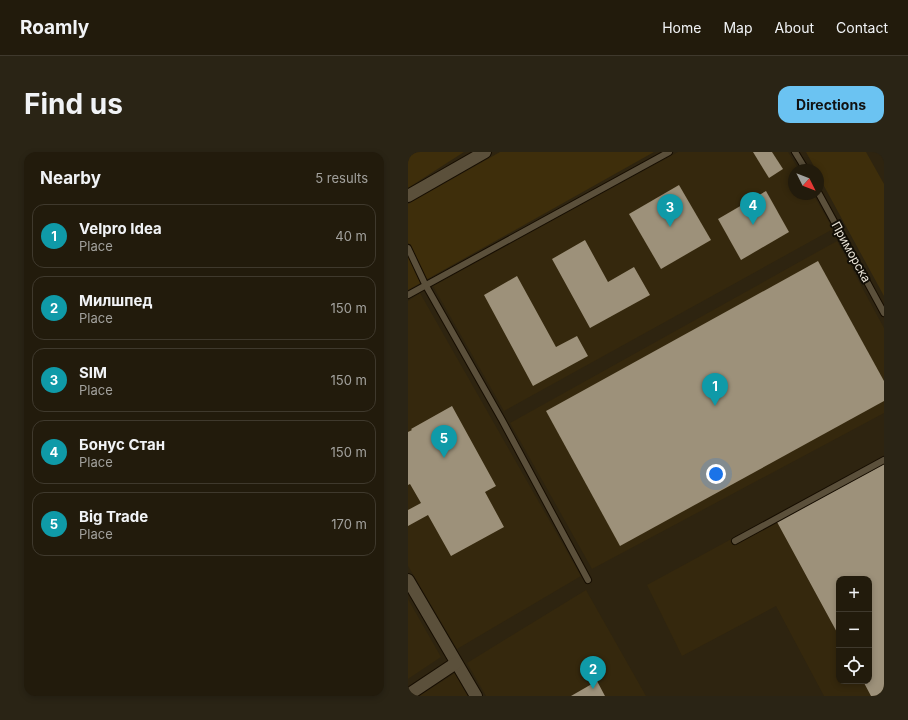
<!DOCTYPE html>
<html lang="en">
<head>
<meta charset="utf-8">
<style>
	:root { --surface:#221b0c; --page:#2a2415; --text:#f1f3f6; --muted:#a2a19d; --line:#3f392d; --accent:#6bc3f2 }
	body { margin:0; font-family:Inter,sans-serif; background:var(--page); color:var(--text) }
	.controls { position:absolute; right:12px; bottom:12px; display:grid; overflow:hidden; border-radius:8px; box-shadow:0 2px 6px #0003 }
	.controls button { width:36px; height:36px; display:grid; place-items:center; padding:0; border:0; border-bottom:1px solid var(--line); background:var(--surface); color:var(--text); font:20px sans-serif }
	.compass { position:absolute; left:380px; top:12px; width:36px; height:36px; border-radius:50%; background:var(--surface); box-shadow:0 2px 6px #0003; rotate:132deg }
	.you { position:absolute; left:308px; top:322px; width:14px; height:14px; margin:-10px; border:3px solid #fff; border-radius:50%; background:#1a73e8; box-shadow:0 0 0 6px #1a73e833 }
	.badge { display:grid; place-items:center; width:26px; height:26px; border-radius:50%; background:var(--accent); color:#fff; font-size:13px; font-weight:700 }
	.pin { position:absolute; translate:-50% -33px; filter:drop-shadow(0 1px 2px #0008) }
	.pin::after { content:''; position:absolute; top:21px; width:14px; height:12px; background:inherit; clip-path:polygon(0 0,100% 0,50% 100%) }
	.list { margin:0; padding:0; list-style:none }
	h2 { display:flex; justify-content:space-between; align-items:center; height:52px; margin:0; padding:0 16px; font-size:17px }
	h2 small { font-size:13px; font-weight:400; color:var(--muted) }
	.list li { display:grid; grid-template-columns:26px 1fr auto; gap:12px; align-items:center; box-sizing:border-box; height:64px; margin:0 8px 8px; padding:0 8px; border:1px solid var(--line); border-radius:12px }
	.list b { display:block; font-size:15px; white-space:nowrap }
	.list p { margin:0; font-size:13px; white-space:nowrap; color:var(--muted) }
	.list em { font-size:13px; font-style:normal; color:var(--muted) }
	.icon { flex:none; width:22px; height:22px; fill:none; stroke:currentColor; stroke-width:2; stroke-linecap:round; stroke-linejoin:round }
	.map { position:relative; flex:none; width:476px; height:544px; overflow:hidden; border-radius:12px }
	header { display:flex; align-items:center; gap:24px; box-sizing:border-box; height:56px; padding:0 20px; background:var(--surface); border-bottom:1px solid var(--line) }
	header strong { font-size:19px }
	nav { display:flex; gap:22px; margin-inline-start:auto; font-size:14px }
	.intro { display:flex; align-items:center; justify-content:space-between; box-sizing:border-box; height:96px; padding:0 24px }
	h1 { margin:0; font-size:28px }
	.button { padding:10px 18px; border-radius:12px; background:var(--accent); color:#111; font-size:14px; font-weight:700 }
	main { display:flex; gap:24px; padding:0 24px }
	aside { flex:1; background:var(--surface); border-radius:12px; box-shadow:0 2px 6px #0003 }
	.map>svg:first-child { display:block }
	.built { fill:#35280d; fill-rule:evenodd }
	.green { fill:#3e2e0b }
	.building { fill:#9d917a }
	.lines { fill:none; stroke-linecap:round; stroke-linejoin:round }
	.service-casing { stroke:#160d00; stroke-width:8 }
	.minor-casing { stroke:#160d00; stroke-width:14 }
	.tertiary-casing { stroke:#160d00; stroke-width:14 }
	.service { stroke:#5b503b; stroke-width:6 }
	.minor { stroke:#5b503b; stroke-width:12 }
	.tertiary { stroke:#5b503b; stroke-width:12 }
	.labels { text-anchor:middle; stroke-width:4; stroke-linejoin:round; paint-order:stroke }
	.street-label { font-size:12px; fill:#eae4d8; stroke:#120e06 }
</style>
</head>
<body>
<header>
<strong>Roamly</strong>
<nav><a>Home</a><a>Map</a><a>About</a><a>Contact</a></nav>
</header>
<div class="intro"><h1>Find us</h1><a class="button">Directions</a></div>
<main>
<aside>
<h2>Nearby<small>5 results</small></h2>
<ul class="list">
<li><span class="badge" style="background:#0f9aa8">1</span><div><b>Velpro Idea</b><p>Place</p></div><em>40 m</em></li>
<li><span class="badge" style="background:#0f9aa8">2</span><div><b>Милшпед</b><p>Place</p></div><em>150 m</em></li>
<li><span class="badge" style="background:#0f9aa8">3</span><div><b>SIM</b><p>Place</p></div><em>150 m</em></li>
<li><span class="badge" style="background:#0f9aa8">4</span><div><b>Бонус Стан</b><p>Place</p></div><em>150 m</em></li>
<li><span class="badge" style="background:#0f9aa8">5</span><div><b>Big Trade</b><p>Place</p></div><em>170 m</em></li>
</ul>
</aside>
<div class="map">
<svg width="476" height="544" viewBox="0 0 476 544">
	<rect width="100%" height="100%" fill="#2e2410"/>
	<g class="built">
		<path d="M 270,0 L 380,0 L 391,18 L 386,18 L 386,42 L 405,42 L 425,77 L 96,259 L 25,134 Z"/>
		<path d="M 429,89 L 476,176 L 476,261 L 184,417 L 102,271 Z"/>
		<path d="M 12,141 L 173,424 L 49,497 L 0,414 L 0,149 Z"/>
		<path d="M 476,304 L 476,544 L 416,544 L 368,454 L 274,504 L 239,433 ZM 431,427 L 461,427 L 461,529 L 431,529 Z"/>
		<path d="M 178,438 L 238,544 L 78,544 L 59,511 Z"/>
		<path d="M 0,447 L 33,505 L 0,527 Z"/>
		<path d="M 47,521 L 61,544 L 11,544 Z"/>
	</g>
	<g class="green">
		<path d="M 0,0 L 56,0 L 0,36 Z"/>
		<path d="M 92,0 L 246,0 L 0,138 L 0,52 Z"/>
		<path d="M 398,0 L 458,0 L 476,32 L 476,144 L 410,23 L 410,18 L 408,18 Z"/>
	</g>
	<g class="building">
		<path d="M 345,0 L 364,0 L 375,17 L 361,26 Z"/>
		<path d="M 271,33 L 303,88 L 253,117 L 221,62 Z"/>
		<path d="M 358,39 L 381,80 L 333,108 L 310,67 Z"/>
		<path d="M 177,88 L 200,130 L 226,115 L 242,143 L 182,176 L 144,107 Z"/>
		<path d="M 410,109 L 476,229 L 476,249 L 212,394 L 138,259 Z"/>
		<path d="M 109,124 L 148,195 L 169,184 L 180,204 L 125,234 L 76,143 Z"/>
		<path d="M 44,254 L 88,334 L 77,340 L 96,375 L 43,404 L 20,363 L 0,374 L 0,358 L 13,351 L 2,332 L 0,333 L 0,280 L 4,278 L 3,277 Z"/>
		<path d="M 476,312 L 476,544 L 463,544 L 455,529 L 461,529 L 461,427 L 431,427 L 431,484 L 369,370 Z"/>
		<path d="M 189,529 L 197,544 L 163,544 Z"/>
	</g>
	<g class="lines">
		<g class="service-casing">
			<g id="service">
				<path d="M 387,0 L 398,18"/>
				<path d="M 410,40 L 476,161"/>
				<path d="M 0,96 L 17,132 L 94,268 L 180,428"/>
				<path d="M 0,143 L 261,0"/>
				<path d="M 327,389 L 476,308"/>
			</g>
		</g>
		<g class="minor-casing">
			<g id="minor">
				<path d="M 0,428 L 68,544"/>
				<path d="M 0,543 L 48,511"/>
			</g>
		</g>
		<g class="tertiary-casing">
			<path id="tertiary" d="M 0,44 L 77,0"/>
		</g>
		<use href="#service" class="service"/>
		<use href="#minor" class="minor"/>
		<use href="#tertiary" class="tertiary"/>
	</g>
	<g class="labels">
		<g class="street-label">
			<text transform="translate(443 100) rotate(61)" y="4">Приморска</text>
		</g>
	</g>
</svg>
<div class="controls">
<button>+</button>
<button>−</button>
<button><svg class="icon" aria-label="locate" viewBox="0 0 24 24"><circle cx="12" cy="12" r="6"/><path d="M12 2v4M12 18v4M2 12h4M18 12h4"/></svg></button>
</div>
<svg class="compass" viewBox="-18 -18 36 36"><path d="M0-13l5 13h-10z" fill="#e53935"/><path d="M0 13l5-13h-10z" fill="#a2a19d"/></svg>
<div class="you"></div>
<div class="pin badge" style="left:307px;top:254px;background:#0f9aa8">1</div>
<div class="pin badge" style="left:185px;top:537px;background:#0f9aa8">2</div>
<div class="pin badge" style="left:262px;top:75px;background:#0f9aa8">3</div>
<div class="pin badge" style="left:345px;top:73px;background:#0f9aa8">4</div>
<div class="pin badge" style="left:36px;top:306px;background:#0f9aa8">5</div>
</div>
</main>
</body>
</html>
